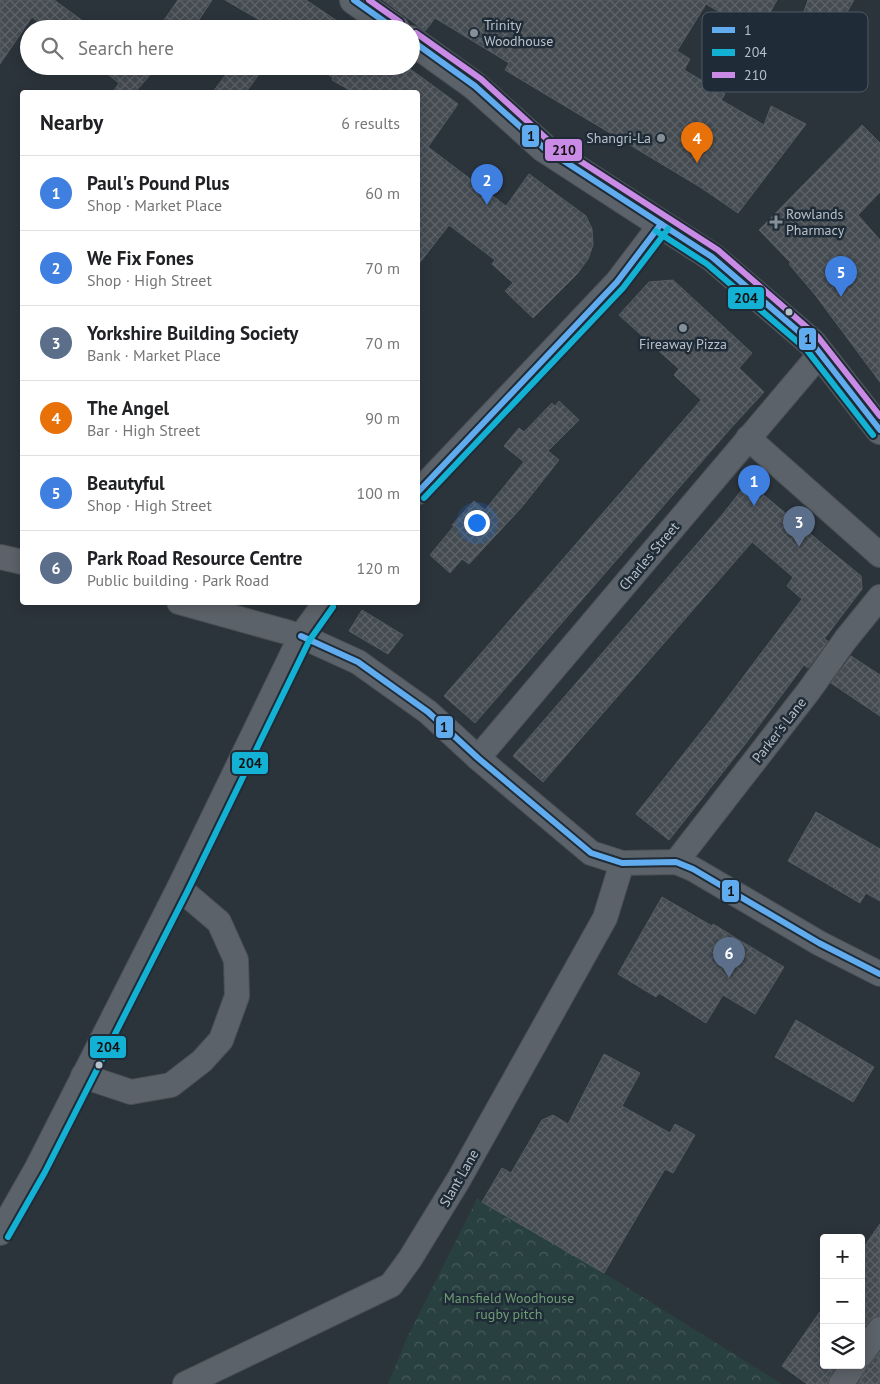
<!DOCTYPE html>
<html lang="en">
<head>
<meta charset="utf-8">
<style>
	:root { --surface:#fff; --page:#f2f2f2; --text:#202124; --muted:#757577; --line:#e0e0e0; --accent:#869099 }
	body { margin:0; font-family:"PT Sans",sans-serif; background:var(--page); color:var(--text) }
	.controls { position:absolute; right:15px; bottom:15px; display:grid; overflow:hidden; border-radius:5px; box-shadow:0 2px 12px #0003 }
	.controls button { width:45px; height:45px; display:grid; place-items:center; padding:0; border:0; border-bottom:1px solid var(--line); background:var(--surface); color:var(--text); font:25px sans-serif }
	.you { position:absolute; left:476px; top:522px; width:18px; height:18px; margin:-12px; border:4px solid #fff; border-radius:50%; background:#1a73e8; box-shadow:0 0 0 8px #1a73e833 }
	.badge { display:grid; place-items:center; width:32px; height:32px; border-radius:50%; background:var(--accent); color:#fff; font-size:16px; font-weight:700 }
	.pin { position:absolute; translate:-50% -41px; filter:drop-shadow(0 1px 2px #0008) }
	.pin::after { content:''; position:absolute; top:26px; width:18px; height:15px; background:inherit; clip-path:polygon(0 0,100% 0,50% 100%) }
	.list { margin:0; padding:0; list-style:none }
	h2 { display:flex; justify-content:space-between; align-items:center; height:65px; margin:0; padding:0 20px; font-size:21px }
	h2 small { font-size:16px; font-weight:400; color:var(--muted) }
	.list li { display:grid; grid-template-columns:32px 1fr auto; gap:15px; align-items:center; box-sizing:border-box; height:75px; padding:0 20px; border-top:1px solid var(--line) }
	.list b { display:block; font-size:19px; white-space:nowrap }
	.list p { margin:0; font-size:16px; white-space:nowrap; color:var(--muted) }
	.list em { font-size:16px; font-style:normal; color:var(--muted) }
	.icon { flex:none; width:28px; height:28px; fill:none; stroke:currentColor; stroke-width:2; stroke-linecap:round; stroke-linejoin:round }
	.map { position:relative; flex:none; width:880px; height:1384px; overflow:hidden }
	.search { position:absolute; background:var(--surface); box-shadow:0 2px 12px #0003; left:20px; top:20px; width:400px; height:55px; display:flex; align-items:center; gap:12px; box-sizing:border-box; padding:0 18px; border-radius:28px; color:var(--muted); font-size:19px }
	.panel { position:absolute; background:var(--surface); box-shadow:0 2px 12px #0003; left:20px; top:90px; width:400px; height:515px; border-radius:5px }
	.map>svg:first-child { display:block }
	.forest { fill:url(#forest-crowns) }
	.building { fill:url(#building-cross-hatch); stroke:#545c63 }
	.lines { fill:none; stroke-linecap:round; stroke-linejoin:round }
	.minor-casing { stroke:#4a5055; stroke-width:26 }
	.tertiary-casing { stroke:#4a5055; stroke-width:30 }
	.minor { stroke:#5c6269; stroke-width:24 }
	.tertiary { stroke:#5c6269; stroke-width:28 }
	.bus-1-casing { stroke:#1f2b36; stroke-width:10 }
	.bus-2-casing { stroke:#1f2b36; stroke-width:10 }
	.bus-3-casing { stroke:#1f2b36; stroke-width:10 }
	.bus-1 { stroke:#60acee; stroke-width:6 }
	.bus-2 { stroke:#13b2d5; stroke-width:6 }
	.bus-3 { stroke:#ca8be6; stroke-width:6 }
	.poi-dot { fill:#869099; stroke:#1f2b36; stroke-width:2 }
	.bus-dot { fill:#b7c1cb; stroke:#1f2b36; stroke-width:2 }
	.labels { text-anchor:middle; stroke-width:5; stroke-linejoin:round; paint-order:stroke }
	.poi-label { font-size:14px; fill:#b7c1cb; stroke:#1f2b36; text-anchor:start }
	.street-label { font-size:14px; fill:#b7c1cb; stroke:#1f2b36 }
	.park-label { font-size:14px; fill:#6e9c74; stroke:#1f2b36 }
	.key { fill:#1f2b36; stroke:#4d5863; stroke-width:1 }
	.key-label { font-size:14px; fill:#b7c1cb }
	.line-badge { stroke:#1f2b36; stroke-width:2 }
	.pale-badge-label { font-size:14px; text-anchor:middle; font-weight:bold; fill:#111 }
</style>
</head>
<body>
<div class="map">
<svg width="880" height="1384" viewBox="0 0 880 1384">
	<defs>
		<pattern id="forest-crowns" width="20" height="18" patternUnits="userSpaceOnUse" patternTransform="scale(1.25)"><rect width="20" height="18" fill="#294041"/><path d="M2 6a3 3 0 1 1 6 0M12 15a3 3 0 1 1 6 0" fill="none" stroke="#465a5b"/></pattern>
		<pattern id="building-cross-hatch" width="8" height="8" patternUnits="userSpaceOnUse" patternTransform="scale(1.25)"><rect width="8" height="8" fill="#444b51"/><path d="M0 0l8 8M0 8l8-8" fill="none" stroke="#5d6369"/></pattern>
	</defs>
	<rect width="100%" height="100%" fill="#2c343b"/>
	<path class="forest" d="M 477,1199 L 604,1273 L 782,1384 L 388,1384 L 406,1340 Z"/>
	<g class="building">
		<path d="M 0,0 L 54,0 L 94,29 L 47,29 L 32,17 L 0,64 Z"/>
		<path d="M 178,0 L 212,0 L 193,29 L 158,29 Z"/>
		<path d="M 225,0 L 306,0 L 349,29 L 259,29 L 263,22 Z"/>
		<path d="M 383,0 L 777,0 L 758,34 L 706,4 L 677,51 L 690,59 L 684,70 L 725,94 L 721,100 L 764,125 L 771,106 L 806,124 L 738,213 L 700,187 L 505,70 L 509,63 L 435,18 L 425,31 Z"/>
		<path d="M 808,0 L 854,0 L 827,47 L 831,60 L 782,74 Z"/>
		<path d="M 97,66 L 158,66 L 135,92 L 113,92 L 119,83 Z"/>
		<path d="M 232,66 L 265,66 L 246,92 L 213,92 Z"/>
		<path d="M 317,66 L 406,66 L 458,104 L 428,147 L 506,206 L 529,174 L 586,216 L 592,229 L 593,245 L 588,259 L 577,274 L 533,318 L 505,291 L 513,283 L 492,264 L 495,260 L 449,225 L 418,265 L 418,92 L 353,92 L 332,80 L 333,78 Z"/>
		<path d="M 862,125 L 880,143 L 880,192 L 858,215 L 880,240 L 880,382 L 816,296 L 789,264 L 791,263 L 759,230 Z"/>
		<path d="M 673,280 L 752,353 L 739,368 L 764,392 L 730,429 L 475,723 L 444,696 L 701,400 L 674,375 L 679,369 L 619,315 L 649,282 Z"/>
		<path d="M 559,401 L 579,420 L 548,451 L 559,460 L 521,508 L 469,564 L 462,559 L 450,573 L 430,555 L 454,526 L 452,525 L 474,501 L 485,510 L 524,462 L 504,446 L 519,428 L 524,432 L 552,403 L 555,406 Z"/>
		<path d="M 748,482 L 861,576 L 862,589 L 824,639 L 828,641 L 808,668 L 804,665 L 746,743 L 669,840 L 636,814 L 716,713 L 802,599 L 787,586 L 793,577 L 752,542 L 543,782 L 513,756 L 722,515 Z"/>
		<path d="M 362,610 L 403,635 L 388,654 L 349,631 Z"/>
		<path d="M 851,656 L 880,675 L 880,716 L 831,683 Z"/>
		<path d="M 816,812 L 880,849 L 880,901 L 866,893 L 860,903 L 788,861 Z"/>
		<path d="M 662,897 L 712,926 L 713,924 L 784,967 L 755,1014 L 723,995 L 706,1023 L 659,993 L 656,997 L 618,974 Z"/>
		<path d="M 796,1020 L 874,1067 L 853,1102 L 775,1057 Z"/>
		<path d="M 604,1054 L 640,1073 L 622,1106 L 670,1133 L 675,1124 L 695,1135 L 673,1173 L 665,1169 L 604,1273 L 482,1202 L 502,1168 L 511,1173 L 542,1120 L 553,1115 L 568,1124 Z"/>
		<path d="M 880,1224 L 880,1316 L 874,1317 L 869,1321 L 861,1331 L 861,1251 Z"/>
		<path d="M 824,1306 L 824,1365 L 837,1365 L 830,1376 L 827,1384 L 807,1384 L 782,1366 Z"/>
		<path d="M 880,1352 L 880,1384 L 858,1384 L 867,1367 Z"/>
	</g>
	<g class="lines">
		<g class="minor-casing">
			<g id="minor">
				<path d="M 748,438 L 880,555"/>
				<path d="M 418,492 L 617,282 L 661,224"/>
				<path d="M 0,557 L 22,562"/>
				<path d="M 179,602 L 301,636 L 358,662 L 428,712 L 478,758 L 591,853 L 622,863 L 676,862 L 693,869 L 819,943 L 880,974"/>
				<path d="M 478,758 L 821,353"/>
				<path d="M 676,862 L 808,692 L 846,639 L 880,597"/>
				<path d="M 83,1076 L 131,1092 L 171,1085 L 202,1061 L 221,1040 L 237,996 L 236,960 L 219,922 L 179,888"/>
				<path d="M 0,1233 L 37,1168 L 179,888 L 301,636 L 326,602"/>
				<path d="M 861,1355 L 880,1329"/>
				<path d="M 185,1384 L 391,1285 L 410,1259 L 459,1179 L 605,918 L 622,863"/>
				<path d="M 841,1384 L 854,1365"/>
			</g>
		</g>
		<g class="tertiary-casing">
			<g id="tertiary">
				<path d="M 354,0 L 395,29"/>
				<path d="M 411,40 L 475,86 L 544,148 L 712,257 L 812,343 L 880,430"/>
			</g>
		</g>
		<use href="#minor" class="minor"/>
		<use href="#tertiary" class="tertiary"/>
		<g class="bus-1-casing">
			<g id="bus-1">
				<path d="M 354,0 L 395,29"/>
				<path d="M 411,40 L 475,86 L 544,148 L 712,257 L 812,343 L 880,430"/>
				<path d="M 418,492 L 617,282 L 661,224"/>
				<path d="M 301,636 L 358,662 L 428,712 L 478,758 L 591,853 L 622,863 L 676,862 L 693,869 L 819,943 L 880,974"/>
			</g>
		</g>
		<g class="bus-2-casing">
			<g id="bus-2">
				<path d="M 656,231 L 707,264 L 806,349 L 873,435"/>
				<path d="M 424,498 L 623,288 L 668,229"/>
				<path d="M 8,1237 L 45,1172 L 187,892 L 309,641 L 333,607"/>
			</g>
		</g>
		<g class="bus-3-casing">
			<g id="bus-3">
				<path d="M 369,0 L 400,22"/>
				<path d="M 416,33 L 481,79 L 549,141 L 718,250 L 818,337 L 880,416"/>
			</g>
		</g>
		<use href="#bus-1" class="bus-1"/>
		<use href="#bus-2" class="bus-2"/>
		<use href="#bus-3" class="bus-3"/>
	</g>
	<g class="poi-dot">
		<circle cx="474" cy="33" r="5"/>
		<circle cx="661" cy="138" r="5"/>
		<path d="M773.5 214.5h5v5h5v5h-5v5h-5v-5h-5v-5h5z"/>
		<circle cx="683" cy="328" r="5"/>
	</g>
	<g class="bus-dot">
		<circle cx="789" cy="312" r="4.5"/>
		<circle cx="99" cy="1065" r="4.5"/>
	</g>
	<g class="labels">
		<g class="poi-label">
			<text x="484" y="30">Trinity<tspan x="484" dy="16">Woodhouse</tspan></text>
			<text x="651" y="143" text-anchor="end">Shangri-La</text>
			<text x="786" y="219">Rowlands<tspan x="786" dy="16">Pharmacy</tspan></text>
			<text x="683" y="349" text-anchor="middle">Fireaway Pizza</text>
		</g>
		<g class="street-label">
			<text transform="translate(649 556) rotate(-50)" y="5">Charles Street</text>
			<text transform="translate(779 730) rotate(-52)" y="5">Parker's Lane</text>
			<text transform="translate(459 1178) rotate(-60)" y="5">Slant Lane</text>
		</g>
		<g class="park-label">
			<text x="509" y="1303">Mansfield Woodhouse<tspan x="509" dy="16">rugby pitch</tspan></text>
		</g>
	</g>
	<rect x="702" y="12" width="166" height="80" rx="8" class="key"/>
	<rect x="712" y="27" width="23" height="6" fill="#60acee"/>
	<rect x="712" y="49" width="23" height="7" fill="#13b2d5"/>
	<rect x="712" y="72" width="23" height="6" fill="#ca8be6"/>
	<g class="key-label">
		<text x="744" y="35">1</text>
		<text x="744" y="57">204</text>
		<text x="744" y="80">210</text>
	</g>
	<g class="line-badge">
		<rect x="521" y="124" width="19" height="24" rx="5" fill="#60acee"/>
		<rect x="544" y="138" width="39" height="24" rx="5" fill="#ca8be6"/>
		<rect x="727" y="286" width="38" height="24" rx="5" fill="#13b2d5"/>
		<rect x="798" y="327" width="19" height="24" rx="5" fill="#60acee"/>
		<rect x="435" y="715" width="19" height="24" rx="5" fill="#60acee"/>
		<rect x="231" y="751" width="38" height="24" rx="5" fill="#13b2d5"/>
		<rect x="721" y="879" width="19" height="24" rx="5" fill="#60acee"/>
		<rect x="89" y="1035" width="38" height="24" rx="5" fill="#13b2d5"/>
	</g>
	<g class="pale-badge-label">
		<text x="531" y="141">1</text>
		<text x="564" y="155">210</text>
		<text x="746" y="303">204</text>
		<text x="808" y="344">1</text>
		<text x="444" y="732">1</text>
		<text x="250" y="768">204</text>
		<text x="731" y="896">1</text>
		<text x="108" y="1052">204</text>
	</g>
</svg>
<div class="controls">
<button>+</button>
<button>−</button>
<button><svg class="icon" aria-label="layers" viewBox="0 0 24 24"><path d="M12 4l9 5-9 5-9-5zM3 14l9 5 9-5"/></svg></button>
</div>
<div class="you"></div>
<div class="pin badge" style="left:754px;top:506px;background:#3f7fe0">1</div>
<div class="pin badge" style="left:487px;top:205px;background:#3f7fe0">2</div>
<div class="pin badge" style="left:799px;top:547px;background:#5c6f8a">3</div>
<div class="pin badge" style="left:697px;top:163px;background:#e8710a">4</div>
<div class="pin badge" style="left:841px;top:297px;background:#3f7fe0">5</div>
<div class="pin badge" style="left:729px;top:978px;background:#5c6f8a">6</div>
<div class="search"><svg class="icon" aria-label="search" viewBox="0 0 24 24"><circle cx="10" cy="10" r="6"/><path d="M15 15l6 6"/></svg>Search here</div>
<section class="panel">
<h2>Nearby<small>6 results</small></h2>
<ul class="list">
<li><span class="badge" style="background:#3f7fe0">1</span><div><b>Paul's Pound Plus</b><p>Shop · Market Place</p></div><em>60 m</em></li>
<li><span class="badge" style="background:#3f7fe0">2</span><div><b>We Fix Fones</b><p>Shop · High Street</p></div><em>70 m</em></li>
<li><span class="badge" style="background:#5c6f8a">3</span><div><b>Yorkshire Building Society</b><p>Bank · Market Place</p></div><em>70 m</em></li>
<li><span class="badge" style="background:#e8710a">4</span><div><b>The Angel</b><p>Bar · High Street</p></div><em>90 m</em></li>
<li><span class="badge" style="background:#3f7fe0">5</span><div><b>Beautyful</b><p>Shop · High Street</p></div><em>100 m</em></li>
<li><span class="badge" style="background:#5c6f8a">6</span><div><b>Park Road Resource Centre</b><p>Public building · Park Road</p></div><em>120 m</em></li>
</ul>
</section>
</div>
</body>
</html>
